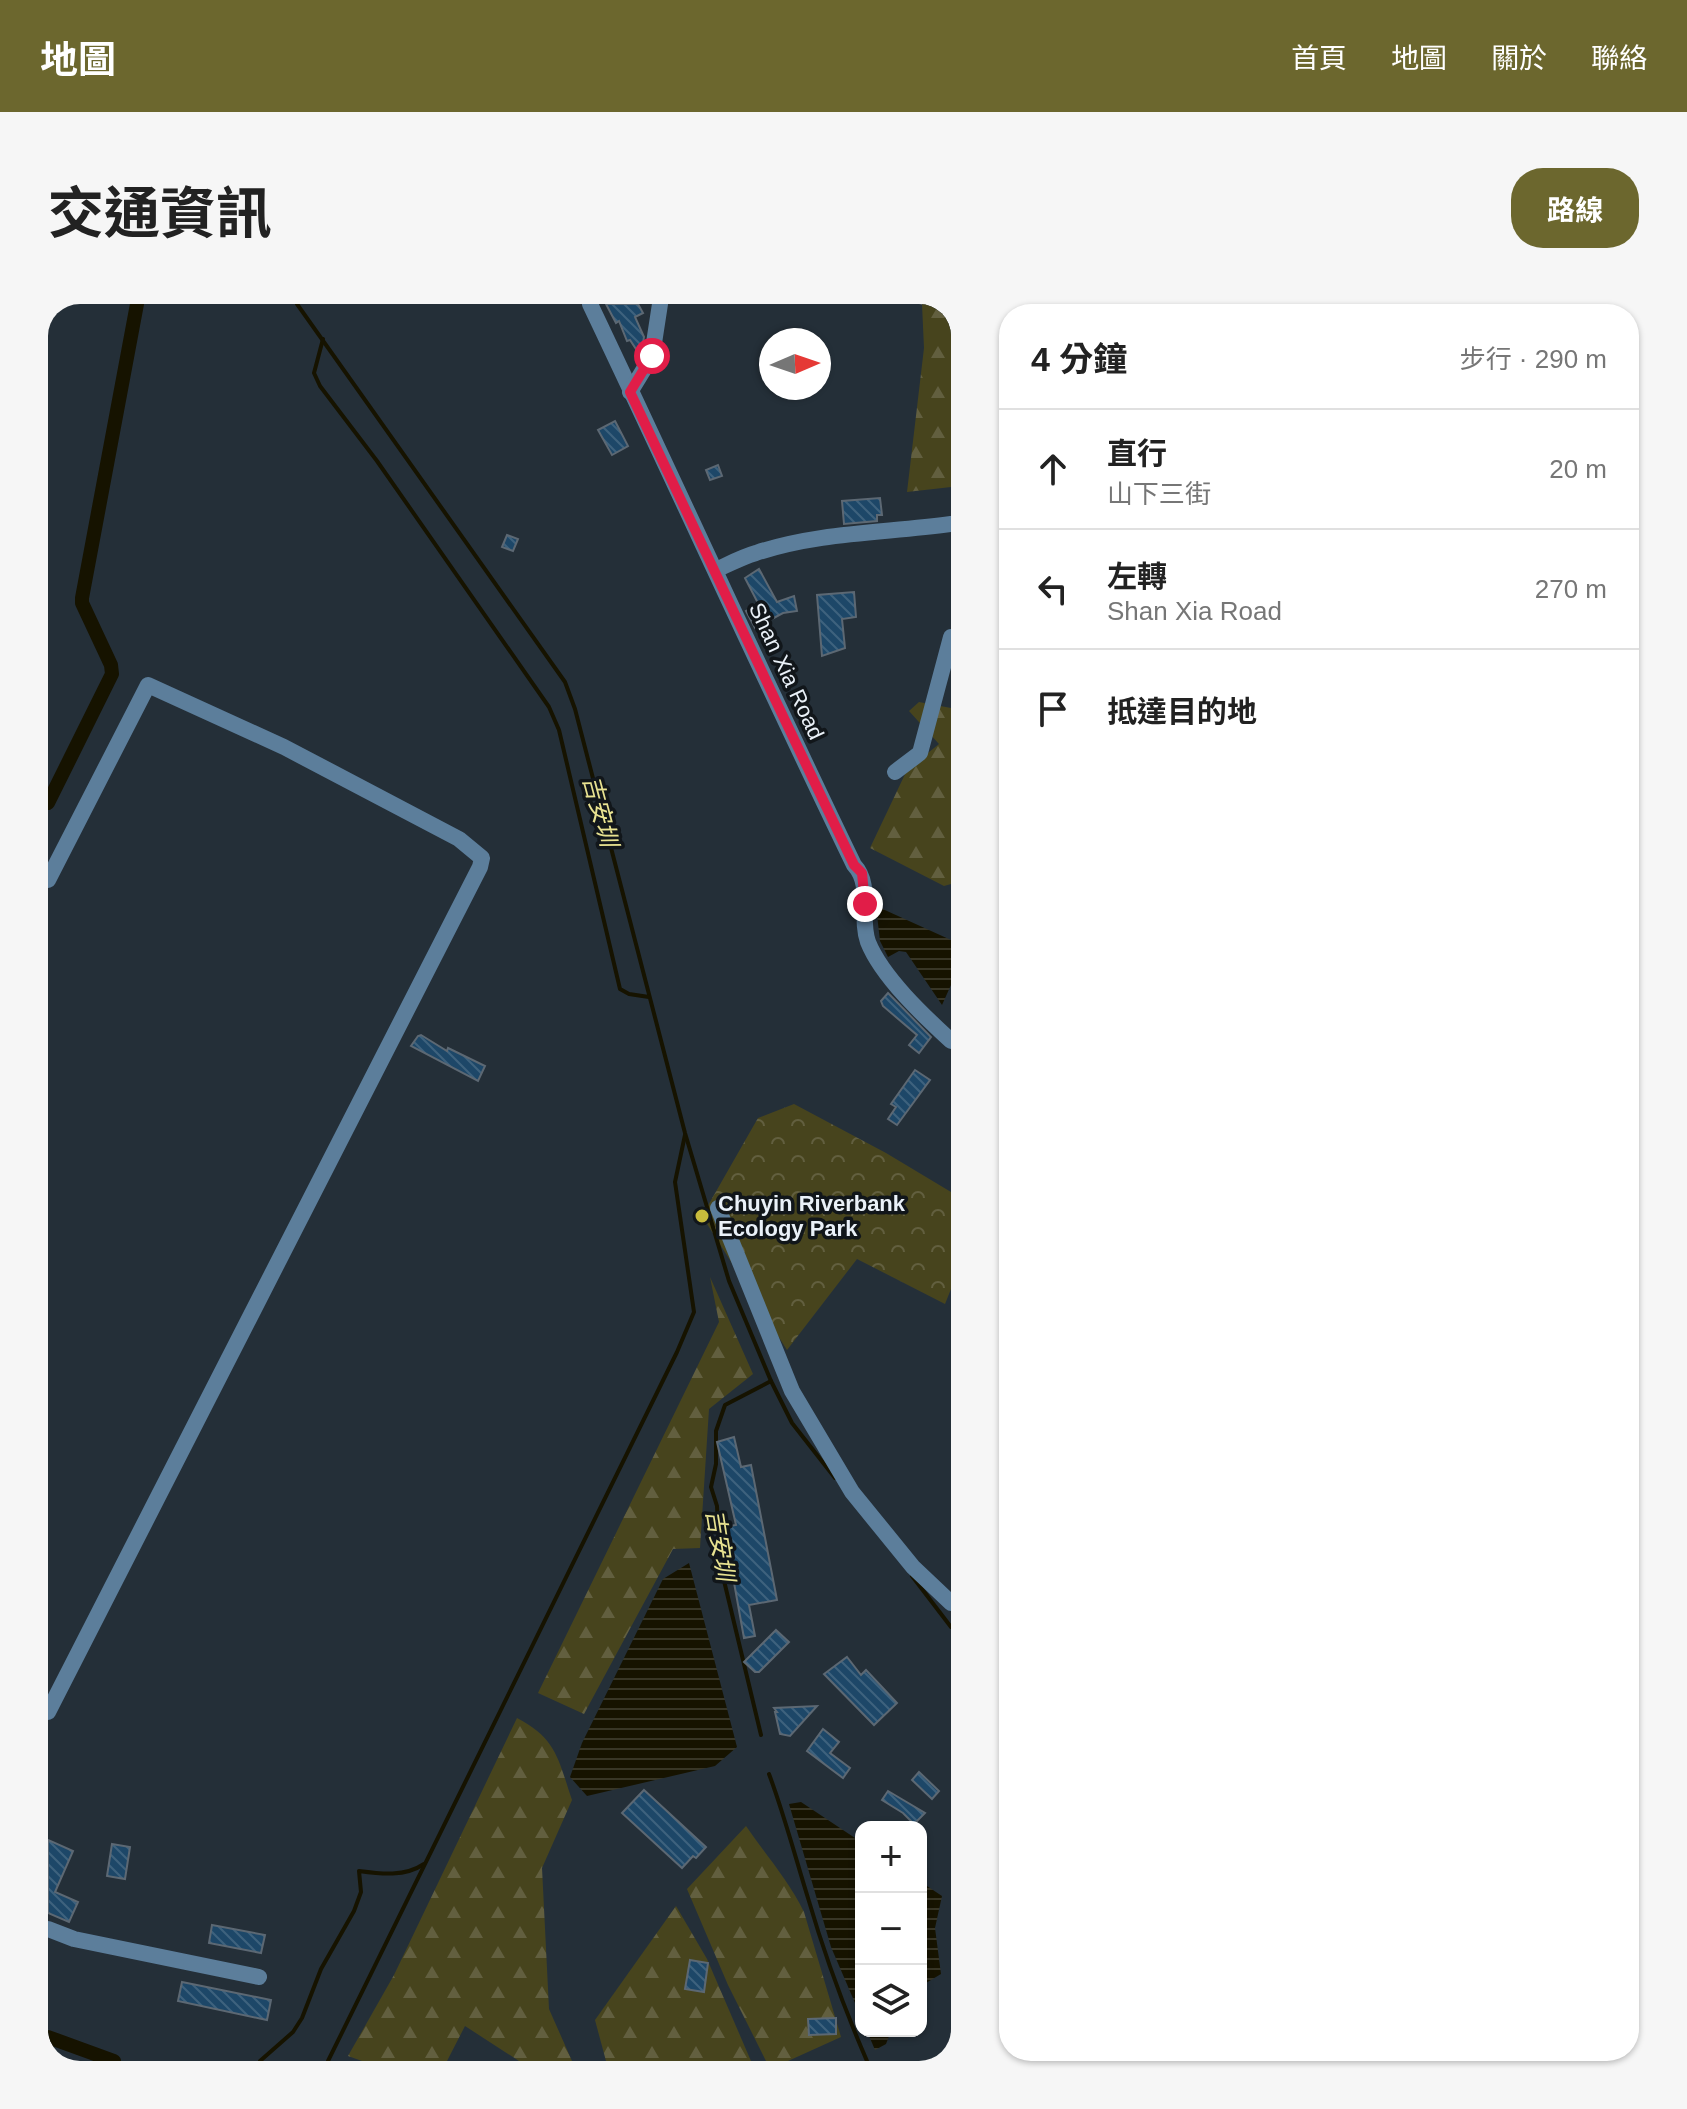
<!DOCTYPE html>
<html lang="zh-TW">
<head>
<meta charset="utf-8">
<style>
	:root { --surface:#fff; --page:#f6f6f6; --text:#222; --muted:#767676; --line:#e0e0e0; --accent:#6c672e }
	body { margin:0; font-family:Helvetica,"Noto Sans TC",sans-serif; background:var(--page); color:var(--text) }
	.controls { position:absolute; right:24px; bottom:24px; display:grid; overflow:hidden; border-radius:16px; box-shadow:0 2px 6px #0004 }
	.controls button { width:72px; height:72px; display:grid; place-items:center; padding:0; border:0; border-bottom:2px solid var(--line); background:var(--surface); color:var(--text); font:40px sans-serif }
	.compass { position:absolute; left:711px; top:24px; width:72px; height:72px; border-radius:50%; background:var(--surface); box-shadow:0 2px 6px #0004; rotate:88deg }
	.stop { position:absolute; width:24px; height:24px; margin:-18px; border:6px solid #e11d48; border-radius:50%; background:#fff }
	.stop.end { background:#e11d48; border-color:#fff; box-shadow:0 2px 8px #0008 }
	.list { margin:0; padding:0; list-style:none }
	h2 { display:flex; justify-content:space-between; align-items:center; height:104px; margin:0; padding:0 32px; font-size:34px }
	h2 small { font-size:26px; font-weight:400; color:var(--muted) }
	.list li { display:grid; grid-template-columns:52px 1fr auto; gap:24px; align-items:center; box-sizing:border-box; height:120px; padding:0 32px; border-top:2px solid var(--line) }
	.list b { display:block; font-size:30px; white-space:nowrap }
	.list p { margin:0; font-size:26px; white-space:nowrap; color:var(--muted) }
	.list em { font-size:26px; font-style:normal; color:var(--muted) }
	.icon { flex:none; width:44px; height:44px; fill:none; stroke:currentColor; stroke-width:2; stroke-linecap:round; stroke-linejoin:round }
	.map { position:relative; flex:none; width:903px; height:1757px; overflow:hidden; border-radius:32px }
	header { display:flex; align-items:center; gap:48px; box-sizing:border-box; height:112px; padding:0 40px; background:var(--accent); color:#fff }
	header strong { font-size:38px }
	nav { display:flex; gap:44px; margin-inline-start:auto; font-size:28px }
	.intro { display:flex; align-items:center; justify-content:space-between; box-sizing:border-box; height:192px; padding:0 48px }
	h1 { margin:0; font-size:56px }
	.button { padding:20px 36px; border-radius:32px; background:var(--accent); color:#fff; font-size:28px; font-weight:700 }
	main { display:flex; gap:48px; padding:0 48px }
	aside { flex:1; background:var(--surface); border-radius:32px; box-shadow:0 2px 6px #0004 }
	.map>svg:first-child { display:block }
	.forest { fill:url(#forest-firs) }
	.park { fill:url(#park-crowns) }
	.water { fill:url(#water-rules) }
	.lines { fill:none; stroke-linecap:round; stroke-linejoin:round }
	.stream { stroke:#161300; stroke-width:4 }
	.canal { stroke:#161300; stroke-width:14 }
	.building { fill:url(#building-back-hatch); stroke:#5c6873; stroke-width:2 }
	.minor { stroke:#5c7e9b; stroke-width:16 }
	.route { stroke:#e11d48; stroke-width:10 }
	.poi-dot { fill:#c7bb3c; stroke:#11161a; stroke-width:3 }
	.labels { text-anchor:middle; stroke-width:7; stroke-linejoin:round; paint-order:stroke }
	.street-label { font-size:22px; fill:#eaf1f8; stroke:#11161a }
	.poi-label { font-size:22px; font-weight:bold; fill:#eaf1f8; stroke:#11161a; text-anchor:start }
	.water-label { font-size:24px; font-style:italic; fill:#e9e391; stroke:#11161a }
</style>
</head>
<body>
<header>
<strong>地圖</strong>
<nav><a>首頁</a><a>地圖</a><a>關於</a><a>聯絡</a></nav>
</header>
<div class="intro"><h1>交通資訊</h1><a class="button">路線</a></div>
<main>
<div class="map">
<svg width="903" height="1757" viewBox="0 0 903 1757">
	<defs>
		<pattern id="forest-firs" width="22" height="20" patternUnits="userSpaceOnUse" patternTransform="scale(2)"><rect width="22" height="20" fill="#47441d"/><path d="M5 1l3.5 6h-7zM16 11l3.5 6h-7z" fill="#625f3f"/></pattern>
		<pattern id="park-crowns" width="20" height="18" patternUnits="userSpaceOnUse" patternTransform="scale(2)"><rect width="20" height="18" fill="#47441d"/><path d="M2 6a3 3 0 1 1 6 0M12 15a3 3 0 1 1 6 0" fill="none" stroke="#625f3f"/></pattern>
		<pattern id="water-rules" width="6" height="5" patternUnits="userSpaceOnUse" patternTransform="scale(2)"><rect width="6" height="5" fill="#161300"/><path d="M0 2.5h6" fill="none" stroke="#383626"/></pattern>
		<pattern id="building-back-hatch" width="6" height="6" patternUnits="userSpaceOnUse" patternTransform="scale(2)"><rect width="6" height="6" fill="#1d4768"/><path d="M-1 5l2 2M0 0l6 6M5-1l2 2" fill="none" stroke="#3e627e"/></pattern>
	</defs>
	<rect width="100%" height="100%" fill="#242f38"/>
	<g class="forest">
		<path d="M 874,0 L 903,0 L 903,183 L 859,188 L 876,44 Z"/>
		<path d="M 871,398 L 903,404 L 903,580 L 896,582 L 822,544 L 859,466 L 891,440 L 861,407 Z"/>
		<path d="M 662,973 L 705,1070 L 661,1105 L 652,1244 L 625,1245 L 536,1410 L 490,1389 L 671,1018 Z"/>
		<path d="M 469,1414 C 509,1435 510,1455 524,1496 L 494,1564 L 501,1705 L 524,1757 L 471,1757 L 417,1722 L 399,1757 L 314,1757 L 300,1752 L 346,1671 Z"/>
		<path d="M 698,1522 C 717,1550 741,1577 756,1608 L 793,1733 L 740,1757 L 718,1757 L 680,1681 L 639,1585 Z"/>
		<path d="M 628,1602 L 659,1655 L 703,1757 L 558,1757 L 547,1716 Z"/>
	</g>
	<path class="park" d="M 746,800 L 838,849 L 903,888 L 903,985 L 897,1000 L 809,955 L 739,1046 L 654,912 L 710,814 Z"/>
	<g class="water">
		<path d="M 828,602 L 903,636 L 903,681 L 894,701 L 858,648 L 851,647 L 840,653 L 832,637 Z"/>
		<path d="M 641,1259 L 689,1443 L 667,1462 L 539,1492 L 522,1473 L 534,1439 L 615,1275 Z"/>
		<path d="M 753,1498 L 813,1538 L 813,1713 L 783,1643 L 741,1500 Z"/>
		<path d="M 873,1578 L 894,1592 L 887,1624 L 893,1670 L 873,1682 Z"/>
		<path d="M 819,1727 L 843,1727 L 838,1740 L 827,1746 Z"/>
	</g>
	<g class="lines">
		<g class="stream">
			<path d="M 249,0 L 517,378 L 527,405 L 637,829 L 681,977 L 723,1077 L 744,1119 L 787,1174"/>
			<path d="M 275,35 L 266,69 L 272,82 L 329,157 L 501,403 L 511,426 L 572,685 L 581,690 L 601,693"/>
			<path d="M 864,1272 L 903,1323"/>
			<path d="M 713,1431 L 672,1260 L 669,1202 L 663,1183 L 668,1160 L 668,1127 L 677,1101 L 723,1077"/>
			<path d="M 721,1470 C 736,1510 747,1552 760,1594 C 776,1649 796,1704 819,1757"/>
			<path d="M 212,1757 L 245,1728 L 254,1714 L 273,1665 L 306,1607 L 313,1588 L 311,1567 C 333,1570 357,1573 376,1560"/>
			<path d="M 280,1757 L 629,1048 L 646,1008 L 627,878 L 637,831"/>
		</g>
		<g class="canal">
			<path d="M 0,499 L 64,370 L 63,361 L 34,299 L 34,294 L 89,0"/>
			<path d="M 0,1733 L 66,1757"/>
		</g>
	</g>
	<g class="building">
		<path d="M 558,0 L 590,0 L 595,9 L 587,13 L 596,33 L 594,45 L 590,48 L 582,36 L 579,37 L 571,17 L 568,19 Z"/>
		<path d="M 567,117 L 580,142 L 564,151 L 550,126 Z"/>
		<path d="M 670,161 L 674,172 L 662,176 L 658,166 Z"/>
		<path d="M 832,194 L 834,211 L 829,211 L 829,217 L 796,220 L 794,197 Z"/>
		<path d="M 459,231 L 470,235 L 465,247 L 454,243 Z"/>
		<path d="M 711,265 L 729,298 L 746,292 L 749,307 L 735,309 L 707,324 L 698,307 L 711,301 L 697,274 Z"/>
		<path d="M 806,288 L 808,313 L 794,315 L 797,344 L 774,352 L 769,291 Z"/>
		<path d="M 840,689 L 883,733 L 871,749 L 861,741 L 869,731 L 835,702 L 833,697 Z"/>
		<path d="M 373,731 L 399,747 L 400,744 L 437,762 L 430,777 L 363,742 L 370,732 Z"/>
		<path d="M 867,766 L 882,776 L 849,821 L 840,815 L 848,803 L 843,800 Z"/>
		<path d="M 686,1133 L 693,1163 L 703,1161 L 729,1296 L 701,1301 L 707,1332 L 696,1334 L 676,1223 L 688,1221 L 669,1138 Z"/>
		<path d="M 728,1326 L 741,1338 L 711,1368 L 707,1368 L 696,1358 Z"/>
		<path d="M 799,1353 L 813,1371 L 818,1366 L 849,1399 L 826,1421 L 776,1370 Z"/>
		<path d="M 769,1402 L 742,1432 L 732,1430 L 727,1408 L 729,1408 L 726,1404 Z"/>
		<path d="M 775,1425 L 791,1438 L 782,1449 L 802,1464 L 795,1474 L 759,1447 Z"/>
		<path d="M 871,1468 L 891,1487 L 884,1495 L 864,1476 Z"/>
		<path d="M 596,1486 L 658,1543 L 648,1554 L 645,1552 L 634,1564 L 574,1509 Z"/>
		<path d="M 840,1487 L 877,1509 L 866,1520 L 855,1509 L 834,1496 Z"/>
		<path d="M 0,1536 L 25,1547 L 7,1588 L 30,1598 L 21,1618 L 0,1609 Z"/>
		<path d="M 64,1540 L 82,1543 L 77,1575 L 59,1572 Z"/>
		<path d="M 164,1621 L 217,1631 L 213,1649 L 161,1639 Z"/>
		<path d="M 642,1656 L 660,1659 L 656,1688 L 637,1685 Z"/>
		<path d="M 134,1678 L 223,1696 L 219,1716 L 130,1697 Z"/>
		<path d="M 788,1714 L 788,1730 L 761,1731 L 760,1715 Z"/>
	</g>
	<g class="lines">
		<g class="minor">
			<path d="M 542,0 C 631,187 716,375 806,561 C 825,581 811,613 820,638 C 834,673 876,712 903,737"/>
			<path d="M 582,88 L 604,52 L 612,0"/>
			<path d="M 668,266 C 681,260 694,253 708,249 C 771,228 838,229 903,220"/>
			<path d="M 847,468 L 872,449 L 903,333"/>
			<path d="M 0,576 L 100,381 L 236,443 L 411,535 L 434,554 L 432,563 L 0,1408"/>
			<path d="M 670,904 L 744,1087 L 804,1188 L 865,1263 L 903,1299"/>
			<path d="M 0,1625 L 26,1635 L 211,1673"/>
		</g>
	</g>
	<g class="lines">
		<path class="route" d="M 604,52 L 582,88 C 657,245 730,404 806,561 L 814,569 L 817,600"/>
	</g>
	<circle class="poi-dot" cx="654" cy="912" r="8"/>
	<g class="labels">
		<g class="street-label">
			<text transform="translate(739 367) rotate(65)" y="8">Shan Xia Road</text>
		</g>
		<g class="poi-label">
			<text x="670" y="907">Chuyin Riverbank<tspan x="670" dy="25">Ecology Park</tspan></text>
		</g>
		<g class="water-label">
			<text transform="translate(552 507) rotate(75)" y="8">吉安圳</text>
			<text transform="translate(672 1241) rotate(81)" y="8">吉安圳</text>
		</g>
	</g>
</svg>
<div class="controls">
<button>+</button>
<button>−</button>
<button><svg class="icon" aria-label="layers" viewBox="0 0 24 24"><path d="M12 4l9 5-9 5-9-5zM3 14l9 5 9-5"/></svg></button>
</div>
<svg class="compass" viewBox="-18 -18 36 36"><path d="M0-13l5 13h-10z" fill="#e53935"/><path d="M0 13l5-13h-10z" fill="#767676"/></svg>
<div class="stop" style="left:604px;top:52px"></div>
<div class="stop end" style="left:817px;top:600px"></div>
</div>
<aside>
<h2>4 分鐘<small>步行 · 290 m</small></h2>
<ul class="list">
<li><svg class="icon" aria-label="ahead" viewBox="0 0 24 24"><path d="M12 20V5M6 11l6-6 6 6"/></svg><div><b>直行</b><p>山下三街</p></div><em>20 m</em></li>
<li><svg class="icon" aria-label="left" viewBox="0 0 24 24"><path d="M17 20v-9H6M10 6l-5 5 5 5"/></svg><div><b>左轉</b><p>Shan Xia Road</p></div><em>270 m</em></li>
<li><svg class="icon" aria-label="arrive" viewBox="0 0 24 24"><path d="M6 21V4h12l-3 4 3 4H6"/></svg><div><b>抵達目的地</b></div></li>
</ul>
</aside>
</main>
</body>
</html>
